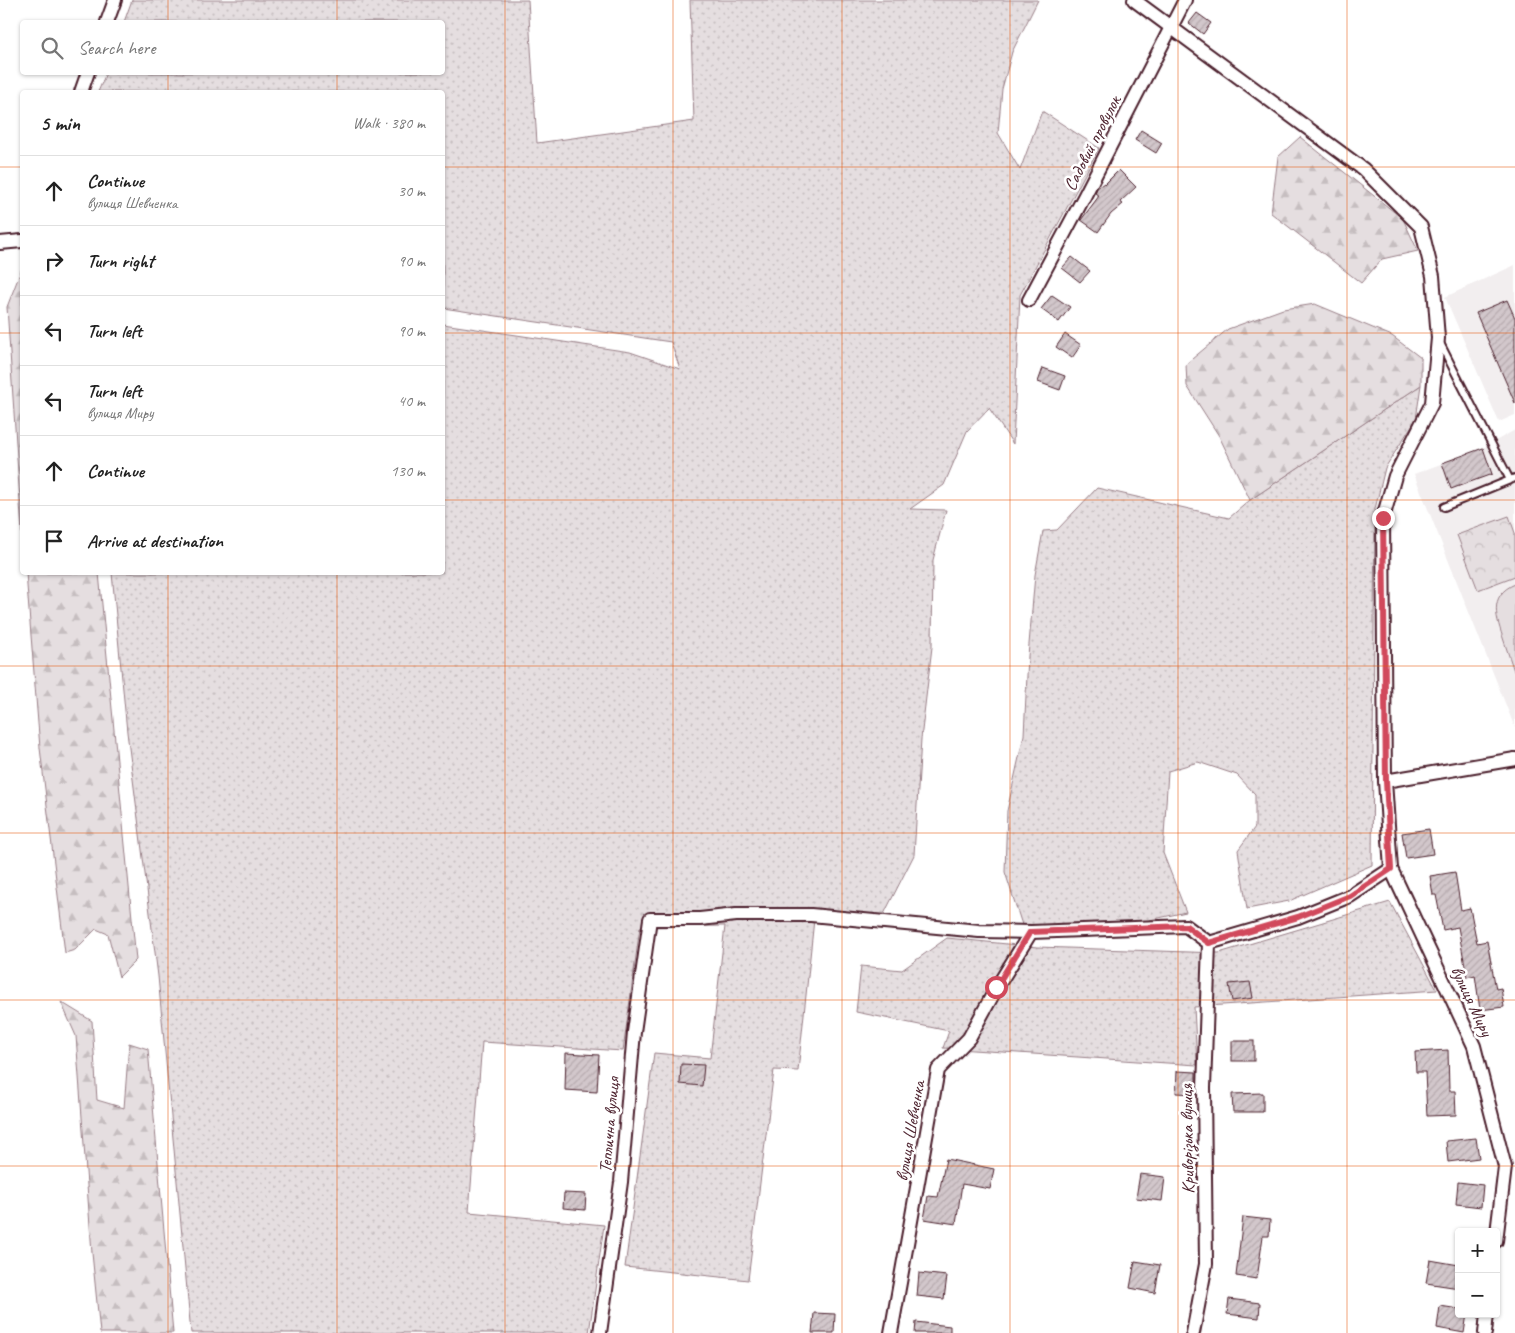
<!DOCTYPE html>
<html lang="en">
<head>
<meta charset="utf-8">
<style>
	:root { --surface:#fff; --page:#f2f2f2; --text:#222; --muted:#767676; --line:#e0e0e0 }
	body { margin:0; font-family:Caveat,sans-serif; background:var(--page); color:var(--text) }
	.controls { position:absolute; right:15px; bottom:15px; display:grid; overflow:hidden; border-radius:5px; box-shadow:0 1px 4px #0004 }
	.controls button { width:45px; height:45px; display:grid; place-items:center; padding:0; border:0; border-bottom:1px solid var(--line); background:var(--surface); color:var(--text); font:25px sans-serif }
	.stop { position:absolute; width:15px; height:15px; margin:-11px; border:4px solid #d1495b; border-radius:50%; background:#fff }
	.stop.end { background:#d1495b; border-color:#fff; box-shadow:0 1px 5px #0008 }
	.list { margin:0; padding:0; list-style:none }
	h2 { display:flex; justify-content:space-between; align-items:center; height:65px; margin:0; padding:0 20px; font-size:21px }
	h2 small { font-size:16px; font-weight:400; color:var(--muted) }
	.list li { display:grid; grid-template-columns:32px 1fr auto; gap:15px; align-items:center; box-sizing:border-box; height:70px; padding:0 20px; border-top:1px solid var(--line) }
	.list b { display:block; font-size:19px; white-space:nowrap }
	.list p { margin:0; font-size:16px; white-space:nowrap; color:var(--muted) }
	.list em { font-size:16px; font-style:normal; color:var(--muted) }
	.icon { flex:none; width:28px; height:28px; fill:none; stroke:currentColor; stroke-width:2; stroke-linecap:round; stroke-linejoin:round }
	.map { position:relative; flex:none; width:1515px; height:1333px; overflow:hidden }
	.search { position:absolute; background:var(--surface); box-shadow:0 1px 4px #0004; left:20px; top:20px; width:425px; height:55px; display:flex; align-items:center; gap:12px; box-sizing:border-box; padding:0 18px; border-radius:5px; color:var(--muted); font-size:19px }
	.panel { position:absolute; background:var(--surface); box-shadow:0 1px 4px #0004; left:20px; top:90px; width:425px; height:485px; border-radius:5px }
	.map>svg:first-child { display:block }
	.built { fill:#f2eeef }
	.grass { fill:url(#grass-dots); stroke:#987e86 }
	.forest { fill:url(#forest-firs); stroke:#987e86 }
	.park { fill:url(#park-crowns); stroke:#987e86 }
	.pitch { fill:#e5dee0; stroke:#987e86 }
	.building { fill:url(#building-hatch); stroke:#4a1f2b }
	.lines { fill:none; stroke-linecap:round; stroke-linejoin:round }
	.lane-casing { stroke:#4a1f2b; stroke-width:10 }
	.street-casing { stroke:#4a1f2b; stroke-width:16 }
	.lane { stroke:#fff; stroke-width:6 }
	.street { stroke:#fff; stroke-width:12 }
	.route { stroke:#d1495b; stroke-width:6 }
	.grid { fill:none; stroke:#e8590c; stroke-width:1; stroke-opacity:0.55 }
	.labels { text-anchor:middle; stroke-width:5; stroke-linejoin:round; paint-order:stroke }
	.street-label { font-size:18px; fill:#4a1f2b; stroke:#fff }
</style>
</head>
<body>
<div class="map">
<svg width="1515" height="1333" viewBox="0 0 1515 1333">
	<defs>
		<pattern id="grass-dots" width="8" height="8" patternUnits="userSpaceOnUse" patternTransform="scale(1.25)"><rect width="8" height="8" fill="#e5dee0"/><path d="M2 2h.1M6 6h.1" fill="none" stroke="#c6bec0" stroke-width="1.8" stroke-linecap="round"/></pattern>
		<pattern id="forest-firs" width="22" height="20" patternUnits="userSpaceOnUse" patternTransform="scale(1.25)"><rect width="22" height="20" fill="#e5dee0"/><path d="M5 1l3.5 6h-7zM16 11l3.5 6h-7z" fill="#c6bec0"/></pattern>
		<pattern id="park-crowns" width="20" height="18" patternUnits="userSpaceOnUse" patternTransform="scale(1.25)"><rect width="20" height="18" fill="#e5dee0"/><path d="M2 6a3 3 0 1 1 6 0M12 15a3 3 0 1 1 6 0" fill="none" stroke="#c6bec0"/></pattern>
		<pattern id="building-hatch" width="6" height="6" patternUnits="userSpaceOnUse" patternTransform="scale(1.25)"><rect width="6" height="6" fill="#d2c7cb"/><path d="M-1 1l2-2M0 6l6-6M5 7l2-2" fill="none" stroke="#b6aaae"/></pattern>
	</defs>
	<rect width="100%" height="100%" fill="#fff"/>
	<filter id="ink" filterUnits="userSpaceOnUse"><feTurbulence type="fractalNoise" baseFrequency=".02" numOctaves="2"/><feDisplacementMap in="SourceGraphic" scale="10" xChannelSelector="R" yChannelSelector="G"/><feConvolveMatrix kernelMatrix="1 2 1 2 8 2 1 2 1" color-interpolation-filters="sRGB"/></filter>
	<g filter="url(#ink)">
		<g class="built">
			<path d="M 1515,265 L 1515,415 L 1499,422 L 1445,297 Z"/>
			<path d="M 1515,430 L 1515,728 L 1414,474 L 1483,448 Z"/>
		</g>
		<g class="grass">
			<path d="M 132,0 L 528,0 L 537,143 L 694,121 L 690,0 L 1038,0 L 1012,52 L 1002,89 L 998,133 L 1020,170 L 1042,111 L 1099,148 L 1020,295 L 1013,444 L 989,408 L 967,431 L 944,485 L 910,509 L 946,510 L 933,560 L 932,647 L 921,739 L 914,855 L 882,918 L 839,911 L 815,910 L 798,1071 L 774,1070 L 748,1280 L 625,1267 L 654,1053 L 710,1058 L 725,926 L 640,927 L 623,1051 L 482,1042 L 469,1212 L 604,1225 L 589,1333 L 191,1333 L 158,976 L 127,732 L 112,573 L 442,572 L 443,324 L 630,352 L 680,369 L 671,342 L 443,308 L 442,92 L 98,92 L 106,73 L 442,72 L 442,22 L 124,22 Z"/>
			<path d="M 1421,385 L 1416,419 L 1385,468 L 1375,509 L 1372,865 L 1289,901 L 1247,909 L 1238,850 L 1255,827 L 1255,794 L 1237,775 L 1198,762 L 1168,771 L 1163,853 L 1186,912 L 1136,923 L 1023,928 L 1005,872 L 1007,811 L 1024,735 L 1028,656 L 1035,575 L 1043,531 L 1057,530 L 1097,488 L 1229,518 L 1250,500 Z"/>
			<path d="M 1390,902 L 1437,990 L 1194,1007 L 1197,1065 L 943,1048 L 949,1031 L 856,1012 L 861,966 L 902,970 L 947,938 L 1037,947 L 1219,953 Z"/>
		</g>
		<g class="forest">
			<path d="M 1300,137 L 1403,219 L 1418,251 L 1382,259 L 1361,283 L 1271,213 L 1278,157 Z"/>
			<path d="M 22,268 L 22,533 L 7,307 Z"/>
			<path d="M 1315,304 L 1392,336 L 1421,358 L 1421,385 L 1250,500 L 1219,436 L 1187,386 L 1186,364 L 1228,329 L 1283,309 Z"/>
			<path d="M 26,573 L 99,573 L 136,960 L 119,977 L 108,934 L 96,929 L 75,950 L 65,953 L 40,748 Z"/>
			<path d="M 61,1002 L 92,1021 L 97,1100 L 124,1108 L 129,1043 L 148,1049 L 173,1333 L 100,1333 L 92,1253 L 76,1036 Z"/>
		</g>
		<path class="park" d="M 1509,516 L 1515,533 L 1515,576 L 1478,590 L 1457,535 Z"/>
		<path class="pitch" d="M 1515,584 L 1515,674 C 1511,663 1508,652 1504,641 C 1497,619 1487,596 1515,584 Z"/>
		<g class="building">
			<path d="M 1197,13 L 1211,23 L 1203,34 L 1189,23 Z"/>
			<path d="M 1141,130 L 1162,143 L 1156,153 L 1135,140 Z"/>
			<path d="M 1119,170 L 1136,187 L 1120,202 L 1123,204 L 1111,214 L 1098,232 L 1081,220 L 1099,196 L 1095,193 L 1097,188 L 1104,183 L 1105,184 Z"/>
			<path d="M 1072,257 L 1090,271 L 1080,282 L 1062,268 Z"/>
			<path d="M 1052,295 L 1070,307 L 1059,322 L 1041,309 Z"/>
			<path d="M 1507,300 L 1515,318 L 1515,403 L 1476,313 Z"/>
			<path d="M 1065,334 L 1081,345 L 1072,358 L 1056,347 Z"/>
			<path d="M 1043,368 L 1065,376 L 1060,390 L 1038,382 Z"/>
			<path d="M 1483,448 L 1492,474 L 1451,489 L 1442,463 Z"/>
			<path d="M 1429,829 L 1433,854 L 1406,858 L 1402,833 Z"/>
			<path d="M 1455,872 L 1461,910 L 1470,908 L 1477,943 L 1487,941 L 1496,989 L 1501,988 L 1504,1007 L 1480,1010 L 1475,975 L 1467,977 L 1458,927 L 1443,930 L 1436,895 L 1433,895 L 1430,876 Z"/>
			<path d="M 1250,982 L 1253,998 L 1232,1001 L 1229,984 Z"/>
			<rect x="1232" y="1041" width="22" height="20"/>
			<path d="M 1448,1050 L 1449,1091 L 1455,1091 L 1456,1115 L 1427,1116 L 1425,1072 L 1416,1072 L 1415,1052 Z"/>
			<path d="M 566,1053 L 599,1055 L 597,1092 L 565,1090 Z"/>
			<path d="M 681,1064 L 704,1065 L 702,1086 L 680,1084 Z"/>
			<path d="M 1177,1071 L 1196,1072 L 1196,1094 L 1176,1093 Z"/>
			<path d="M 1263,1093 L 1263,1112 L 1233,1112 L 1232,1094 Z"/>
			<path d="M 1476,1138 L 1479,1158 L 1448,1162 L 1446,1141 Z"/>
			<path d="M 946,1159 L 994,1169 L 990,1189 L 962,1184 L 956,1224 L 924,1219 L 928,1196 L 938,1197 Z"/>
			<path d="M 1140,1174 L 1165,1177 L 1162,1201 L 1136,1198 Z"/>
			<path d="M 1458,1182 L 1483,1185 L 1481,1207 L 1456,1204 Z"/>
			<path d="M 564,1193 L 586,1194 L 585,1210 L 563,1208 Z"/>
			<path d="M 1243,1217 L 1270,1220 L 1269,1236 L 1263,1236 L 1257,1279 L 1236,1276 Z"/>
			<path d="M 1430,1260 L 1459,1265 L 1459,1288 L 1426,1283 Z"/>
			<path d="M 1135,1261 L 1160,1265 L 1155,1293 L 1130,1288 Z"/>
			<path d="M 919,1273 L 947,1276 L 944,1299 L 917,1296 Z"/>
			<path d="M 1229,1299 L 1260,1303 L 1259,1318 L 1227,1314 Z"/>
			<path d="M 1440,1306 L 1459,1309 L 1459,1314 L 1467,1314 L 1464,1333 L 1437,1328 Z"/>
			<path d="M 814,1313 L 835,1314 L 834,1333 L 812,1333 Z"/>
			<path d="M 916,1322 L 950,1326 L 950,1333 L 915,1333 Z"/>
		</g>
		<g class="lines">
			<g class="lane-casing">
				<g id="lane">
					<path d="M 1439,341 L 1510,480 L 1515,478"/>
					<path d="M 1444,507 L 1510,480"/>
				</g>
			</g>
			<g class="street-casing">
				<g id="street">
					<path d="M 1134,0 L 1363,169 L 1421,227 L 1433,276 L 1438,338 L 1432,403 L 1395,476 L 1383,518 L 1385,781 L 1391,869 L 1474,1046 L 1505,1167 L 1496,1241"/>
					<path d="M 107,22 L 115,0"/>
					<path d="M 81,92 L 88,72"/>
					<path d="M 0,243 L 22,241"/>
					<path d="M 1029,300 L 1085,195 L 1185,0"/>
					<path d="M 1385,781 L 1515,759"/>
					<path d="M 1209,943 L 1298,917 L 1350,896 L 1391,869"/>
					<path d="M 600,1333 L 621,1182 L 634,1032 L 650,919 L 700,919 L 736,915 L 811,915 L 979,931 L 1031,932 L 1186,926 L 1209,943"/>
					<path d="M 891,1333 L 938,1070 L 969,1038 L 997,987 L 1031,932"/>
					<path d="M 1193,1333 L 1206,1264 L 1204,1088 L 1209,943"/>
					<path d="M 1485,1333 L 1487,1314"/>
				</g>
			</g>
			<use href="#lane" class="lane"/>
			<use href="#street" class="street"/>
		</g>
	</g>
	<g class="lines" filter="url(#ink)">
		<path class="route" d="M 996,987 L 1030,932 L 1186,926 L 1209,943 L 1298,917 L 1350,896 L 1391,869 L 1386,781 L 1383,518"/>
	</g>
	<path class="grid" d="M 168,0 L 168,22M 337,0 L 337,22M 505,0 L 505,1333M 673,0 L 673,1333M 842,0 L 842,1333M 1010,0 L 1010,1333M 1178,0 L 1178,1333M 1347,0 L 1347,1333M 168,72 L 168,92M 337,72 L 337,92M 0,167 L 22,167M 442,167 L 1515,167M 0,333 L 22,333M 442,333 L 1515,333M 0,500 L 22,500M 442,500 L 1515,500M 168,572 L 168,1333M 337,572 L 337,1333M 0,666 L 1515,666M 0,833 L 1515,833M 0,1000 L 1515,1000M 0,1166 L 1515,1166"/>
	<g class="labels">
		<g class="street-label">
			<text transform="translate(1092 143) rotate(-63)" y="6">Садовий провулок</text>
			<text transform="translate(1472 1001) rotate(65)" y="6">вулиця Миру</text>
			<text transform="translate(609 1125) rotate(-85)" y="6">Теплична вулиця</text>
			<text transform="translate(910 1131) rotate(-80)" y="6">вулиця Шевченка</text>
			<text transform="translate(1187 1139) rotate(-91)" y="6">Криворізька вулиця</text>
		</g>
	</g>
</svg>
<div class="controls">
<button>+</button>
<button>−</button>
</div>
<div class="stop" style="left:996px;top:987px"></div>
<div class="stop end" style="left:1383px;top:518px"></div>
<div class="search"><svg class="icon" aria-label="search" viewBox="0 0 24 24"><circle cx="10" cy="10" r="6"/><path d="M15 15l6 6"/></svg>Search here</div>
<section class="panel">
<h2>5 min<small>Walk · 380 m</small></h2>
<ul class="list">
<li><svg class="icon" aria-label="ahead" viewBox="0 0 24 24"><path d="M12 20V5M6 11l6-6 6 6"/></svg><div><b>Continue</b><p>вулиця Шевченка</p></div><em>30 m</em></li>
<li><svg class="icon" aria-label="right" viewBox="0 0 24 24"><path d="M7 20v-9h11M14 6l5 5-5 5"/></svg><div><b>Turn right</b></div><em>90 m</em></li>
<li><svg class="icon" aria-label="left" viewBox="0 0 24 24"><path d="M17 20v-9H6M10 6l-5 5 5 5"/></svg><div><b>Turn left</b></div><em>90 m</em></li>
<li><svg class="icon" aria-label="left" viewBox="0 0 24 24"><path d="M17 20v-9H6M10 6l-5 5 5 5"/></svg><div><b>Turn left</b><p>вулиця Миру</p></div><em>40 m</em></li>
<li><svg class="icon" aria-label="ahead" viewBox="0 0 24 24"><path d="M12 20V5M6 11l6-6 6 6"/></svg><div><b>Continue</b></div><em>130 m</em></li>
<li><svg class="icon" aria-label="arrive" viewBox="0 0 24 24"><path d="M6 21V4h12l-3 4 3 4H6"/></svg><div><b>Arrive at destination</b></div></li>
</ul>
</section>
</div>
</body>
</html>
